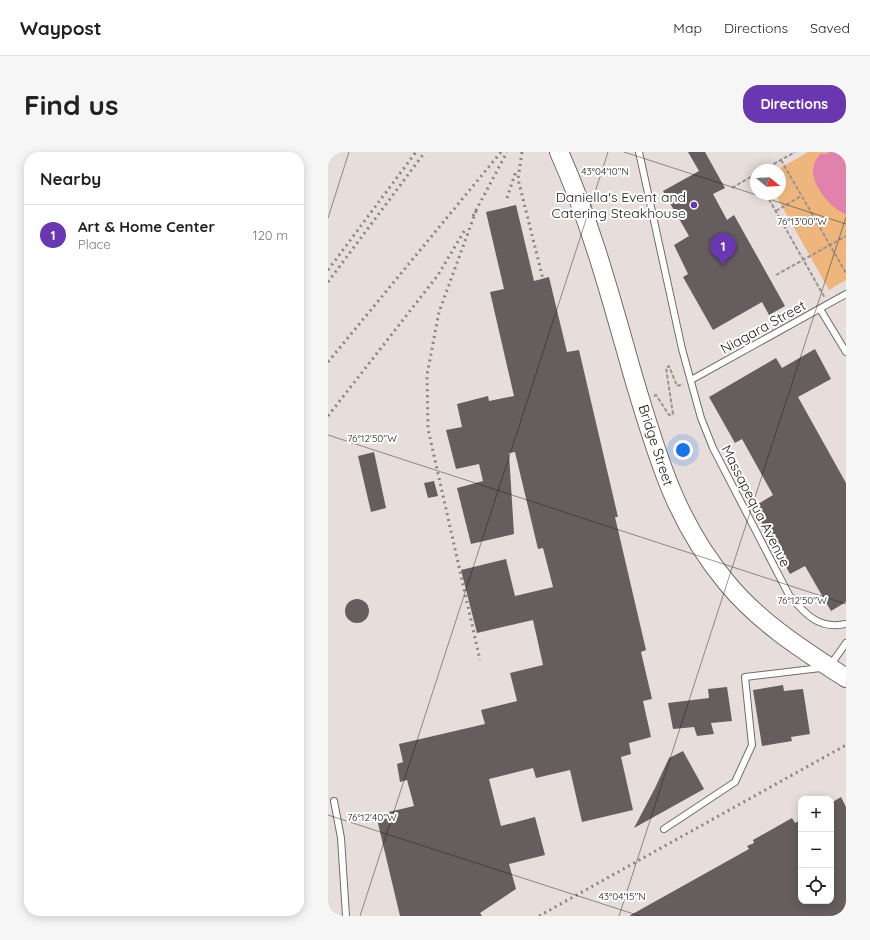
<!DOCTYPE html>
<html lang="en">
<head>
<meta charset="utf-8">
<style>
	:root { --surface:#fff; --page:#f6f6f6; --text:#222; --muted:#767676; --line:#e0e0e0; --accent:#6937af }
	body { margin:0; font-family:Quicksand,sans-serif; background:var(--page); color:var(--text) }
	.controls { position:absolute; right:12px; bottom:12px; display:grid; overflow:hidden; border-radius:8px; box-shadow:0 2px 10px #0003 }
	.controls button { width:36px; height:36px; display:grid; place-items:center; padding:0; border:0; border-bottom:1px solid var(--line); background:var(--surface); color:var(--text); font:20px sans-serif }
	.compass { position:absolute; left:422px; top:12px; width:36px; height:36px; border-radius:50%; background:var(--surface); box-shadow:0 2px 10px #0003; rotate:108deg }
	.you { position:absolute; left:355px; top:298px; width:14px; height:14px; margin:-10px; border:3px solid #fff; border-radius:50%; background:#1a73e8; box-shadow:0 0 0 6px #1a73e833 }
	.badge { display:grid; place-items:center; width:26px; height:26px; border-radius:50%; background:var(--accent); color:#fff; font-size:13px; font-weight:700 }
	.pin { position:absolute; translate:-50% -33px; filter:drop-shadow(0 1px 2px #0008) }
	.pin::after { content:''; position:absolute; top:21px; width:14px; height:12px; background:inherit; clip-path:polygon(0 0,100% 0,50% 100%) }
	.list { margin:0; padding:0; list-style:none }
	h2 { display:flex; justify-content:space-between; align-items:center; height:52px; margin:0; padding:0 16px; font-size:17px }
	h2 small { font-size:13px; font-weight:400; color:var(--muted) }
	.list li { display:grid; grid-template-columns:26px 1fr auto; gap:12px; align-items:center; box-sizing:border-box; height:60px; padding:0 16px; border-top:1px solid var(--line) }
	.list b { display:block; font-size:15px; white-space:nowrap }
	.list p { margin:0; font-size:13px; white-space:nowrap; color:var(--muted) }
	.list em { font-size:13px; font-style:normal; color:var(--muted) }
	.icon { flex:none; width:22px; height:22px; fill:none; stroke:currentColor; stroke-width:2; stroke-linecap:round; stroke-linejoin:round }
	.map { position:relative; flex:none; width:518px; height:764px; overflow:hidden; border-radius:16px }
	header { display:flex; align-items:center; gap:24px; box-sizing:border-box; height:56px; padding:0 20px; background:var(--surface); border-bottom:1px solid var(--line) }
	header strong { font-size:19px }
	nav { display:flex; gap:22px; margin-inline-start:auto; font-size:14px }
	.intro { display:flex; align-items:center; justify-content:space-between; box-sizing:border-box; height:96px; padding:0 24px }
	h1 { margin:0; font-size:28px }
	.button { padding:10px 18px; border-radius:16px; background:var(--accent); color:#fff; font-size:14px; font-weight:700 }
	main { display:flex; gap:24px; padding:0 24px }
	aside { flex:1; background:var(--surface); border-radius:16px; box-shadow:0 2px 10px #0003 }
	.map>svg:first-child { display:block }
	.green { fill:#eeb67d }
	.water { fill:#e182ac }
	.building { fill:#655d5e }
	.lines { fill:none; stroke-linecap:round; stroke-linejoin:round }
	.lane-casing { stroke:#736b6a; stroke-width:8 }
	.secondary-casing { stroke:#736b6a; stroke-width:20 }
	.path { stroke:#999391; stroke-width:2; stroke-dasharray:4 2; stroke-linecap:butt }
	.lane { stroke:#fff; stroke-width:6 }
	.secondary { stroke:#fff; stroke-width:18 }
	.rail { stroke:#888280; stroke-width:3; stroke-dasharray:2 4; stroke-linecap:butt }
	.ticks { fill:none; stroke:#1f1c1b; stroke-width:1; stroke-opacity:0.45 }
	.poi-dot { fill:#6937af; stroke:#fff; stroke-width:1.5 }
	.labels { text-anchor:middle; stroke-width:4; stroke-linejoin:round; paint-order:stroke }
	.poi-label { font-size:14px; fill:#1f1c1b; stroke:#fff; text-anchor:end }
	.street-label { font-size:14px; fill:#1f1c1b; stroke:#fff }
	.ticks-label { font-size:10px; text-anchor:middle; fill:#1f1c1b; stroke:#fff; stroke-width:4; stroke-linejoin:round; paint-order:stroke }
</style>
</head>
<body>
<header>
<strong>Waypost</strong>
<nav><a>Map</a><a>Directions</a><a>Saved</a></nav>
</header>
<div class="intro"><h1>Find us</h1><a class="button">Directions</a></div>
<main>
<aside>
<h2>Nearby<small></small></h2>
<ul class="list">
<li><span class="badge">1</span><div><b>Art &amp; Home Center</b><p>Place</p></div><em>120 m</em></li>
</ul>
</aside>
<div class="map">
<svg width="518" height="764" viewBox="0 0 518 764">
	<rect width="100%" height="100%" fill="#e7dedc"/>
	<path class="green" d="M 480,0 L 518,0 L 518,128 L 501,138 L 447,42 L 452,42 L 452,18 L 449,18 Z"/>
	<path class="water" d="M 502,0 L 518,0 L 518,62 C 503,57 485,35 485,19 C 485,13 488,7 492,2 L 499,2 Z"/>
	<g class="building">
		<path d="M 360,0 L 377,0 L 397,36 L 385,42 L 399,68 L 406,63 L 457,154 L 441,163 L 434,150 L 385,178 L 355,125 L 360,122 L 346,93 L 361,84 L 335,39 L 371,19 Z"/>
		<path d="M 188,53 L 206,129 L 221,125 L 239,200 L 251,198 L 290,365 L 287,365 L 318,498 L 313,500 L 324,547 L 315,549 L 323,585 L 301,591 L 303,602 L 293,605 L 305,658 L 254,670 L 242,618 L 208,626 L 205,616 L 161,627 L 173,674 L 207,665 L 217,703 L 181,712 L 188,737 L 152,761 L 154,764 L 72,764 L 48,663 L 86,654 L 79,628 L 72,630 L 69,612 L 75,610 L 71,592 L 157,572 L 153,558 L 189,549 L 182,521 L 215,513 L 205,468 L 149,481 L 133,418 L 178,407 L 187,444 L 225,435 L 215,396 L 210,397 L 187,300 L 181,301 L 186,382 L 143,392 L 129,336 L 155,329 L 151,312 L 128,317 L 118,278 L 134,275 L 129,252 L 160,244 L 161,249 L 186,244 L 162,140 L 176,137 L 158,60 Z"/>
		<path d="M 487,197 L 503,227 L 470,245 L 518,331 L 518,450 L 503,459 L 477,414 L 462,422 L 425,355 L 445,343 L 414,287 L 407,291 L 381,245 L 448,206 L 454,216 Z"/>
		<path d="M 46,300 L 58,356 L 43,360 L 30,304 Z"/>
		<path d="M 106,329 L 110,344 L 100,346 L 96,331 Z"/>
		<circle cx="29" cy="459" r="12"/>
		<path d="M 455,533 L 456,539 L 475,537 L 482,582 L 463,585 L 464,589 L 434,594 L 425,538 Z"/>
		<path d="M 399,535 L 404,569 L 383,571 L 386,582 L 369,584 L 366,575 L 345,577 L 340,551 L 381,546 L 380,537 Z"/>
		<path d="M 355,599 L 376,637 L 306,676 L 327,636 L 341,606 Z"/>
		<path d="M 513,645 L 518,655 L 518,764 L 301,764 L 421,697 L 419,694 L 426,691 L 425,688 L 464,666 L 467,671 L 473,668 L 473,749 L 503,749 L 503,651 Z"/>
	</g>
	<g class="lines">
		<g class="lane-casing">
			<g id="lane">
				<path d="M 311,0 L 354,197 L 373,266 L 385,296 L 461,443 C 477,462 491,478 518,472"/>
				<path d="M 492,157 L 518,200"/>
				<path d="M 363,228 L 518,142"/>
				<path d="M 6,649 L 13,686 L 18,764"/>
				<path d="M 336,677 L 407,630 L 424,593 L 417,525 L 501,515 L 518,491"/>
			</g>
		</g>
		<g class="secondary-casing">
			<path id="secondary" d="M 231,0 C 264,73 284,150 306,227 C 329,303 347,369 399,431 C 432,471 475,498 518,526"/>
		</g>
		<g class="path">
			<path d="M 453,8 L 518,121"/>
			<path d="M 435,18 L 467,0"/>
			<path d="M 404,36 L 428,22"/>
			<path d="M 438,42 L 497,146"/>
			<path d="M 448,59 L 473,44"/>
			<path d="M 448,123 L 518,84"/>
			<path d="M 326,244 L 328,243 L 341,263 L 345,262 L 338,216 L 341,214 L 349,234 L 355,232"/>
		</g>
		<use href="#lane" class="lane"/>
		<use href="#secondary" class="secondary"/>
		<g class="rail">
			<path d="M 194,0 L 190,27 L 215,127"/>
			<path d="M 179,46 L 188,19"/>
			<path d="M 148,59 L 111,160 L 99,223 L 100,277 L 152,508"/>
			<path d="M 145,64 L 179,0"/>
			<path d="M 0,118 L 88,0"/>
			<path d="M 0,130 L 97,0"/>
			<path d="M 0,210 L 173,0"/>
			<path d="M 0,264 L 110,123 L 138,76"/>
			<path d="M 211,764 L 518,593"/>
		</g>
	</g>
	<path class="ticks" d="M 296,0 L 518,72M 0,66 L 21,0M 0,283 L 518,452M 0,663 L 312,764M 32,764 L 280,0M 291,764 L 518,65"/>
	<circle class="poi-dot" cx="366" cy="53" r="4"/>
	<g class="labels">
		<g class="poi-label">
			<text x="358" y="50">Daniella's Event and<tspan x="358" dy="16">Catering Steakhouse</tspan></text>
		</g>
		<g class="street-label">
			<text transform="translate(435 175) rotate(-29)" y="5">Niagara Street</text>
			<text transform="translate(328 293) rotate(72)" y="5">Bridge Street</text>
			<text transform="translate(428 354) rotate(63)" y="5">Massapequa Avenue</text>
		</g>
	</g>
	<g class="ticks-label">
		<text x="277" y="23">43°04'10"N</text>
		<text x="474" y="73">76°13'00"W</text>
		<text x="44" y="290">76°12'50"W</text>
		<text x="474" y="452">76°12'50"W</text>
		<text x="44" y="669">76°12'40"W</text>
		<text x="294" y="748">43°04'15"N</text>
	</g>
</svg>
<div class="controls">
<button>+</button>
<button>−</button>
<button><svg class="icon" aria-label="locate" viewBox="0 0 24 24"><circle cx="12" cy="12" r="6"/><path d="M12 2v4M12 18v4M2 12h4M18 12h4"/></svg></button>
</div>
<svg class="compass" viewBox="-18 -18 36 36"><path d="M0-13l5 13h-10z" fill="#e53935"/><path d="M0 13l5-13h-10z" fill="#767676"/></svg>
<div class="you"></div>
<div class="pin badge" style="left:395px;top:114px">1</div>
</div>
</main>
</body>
</html>
